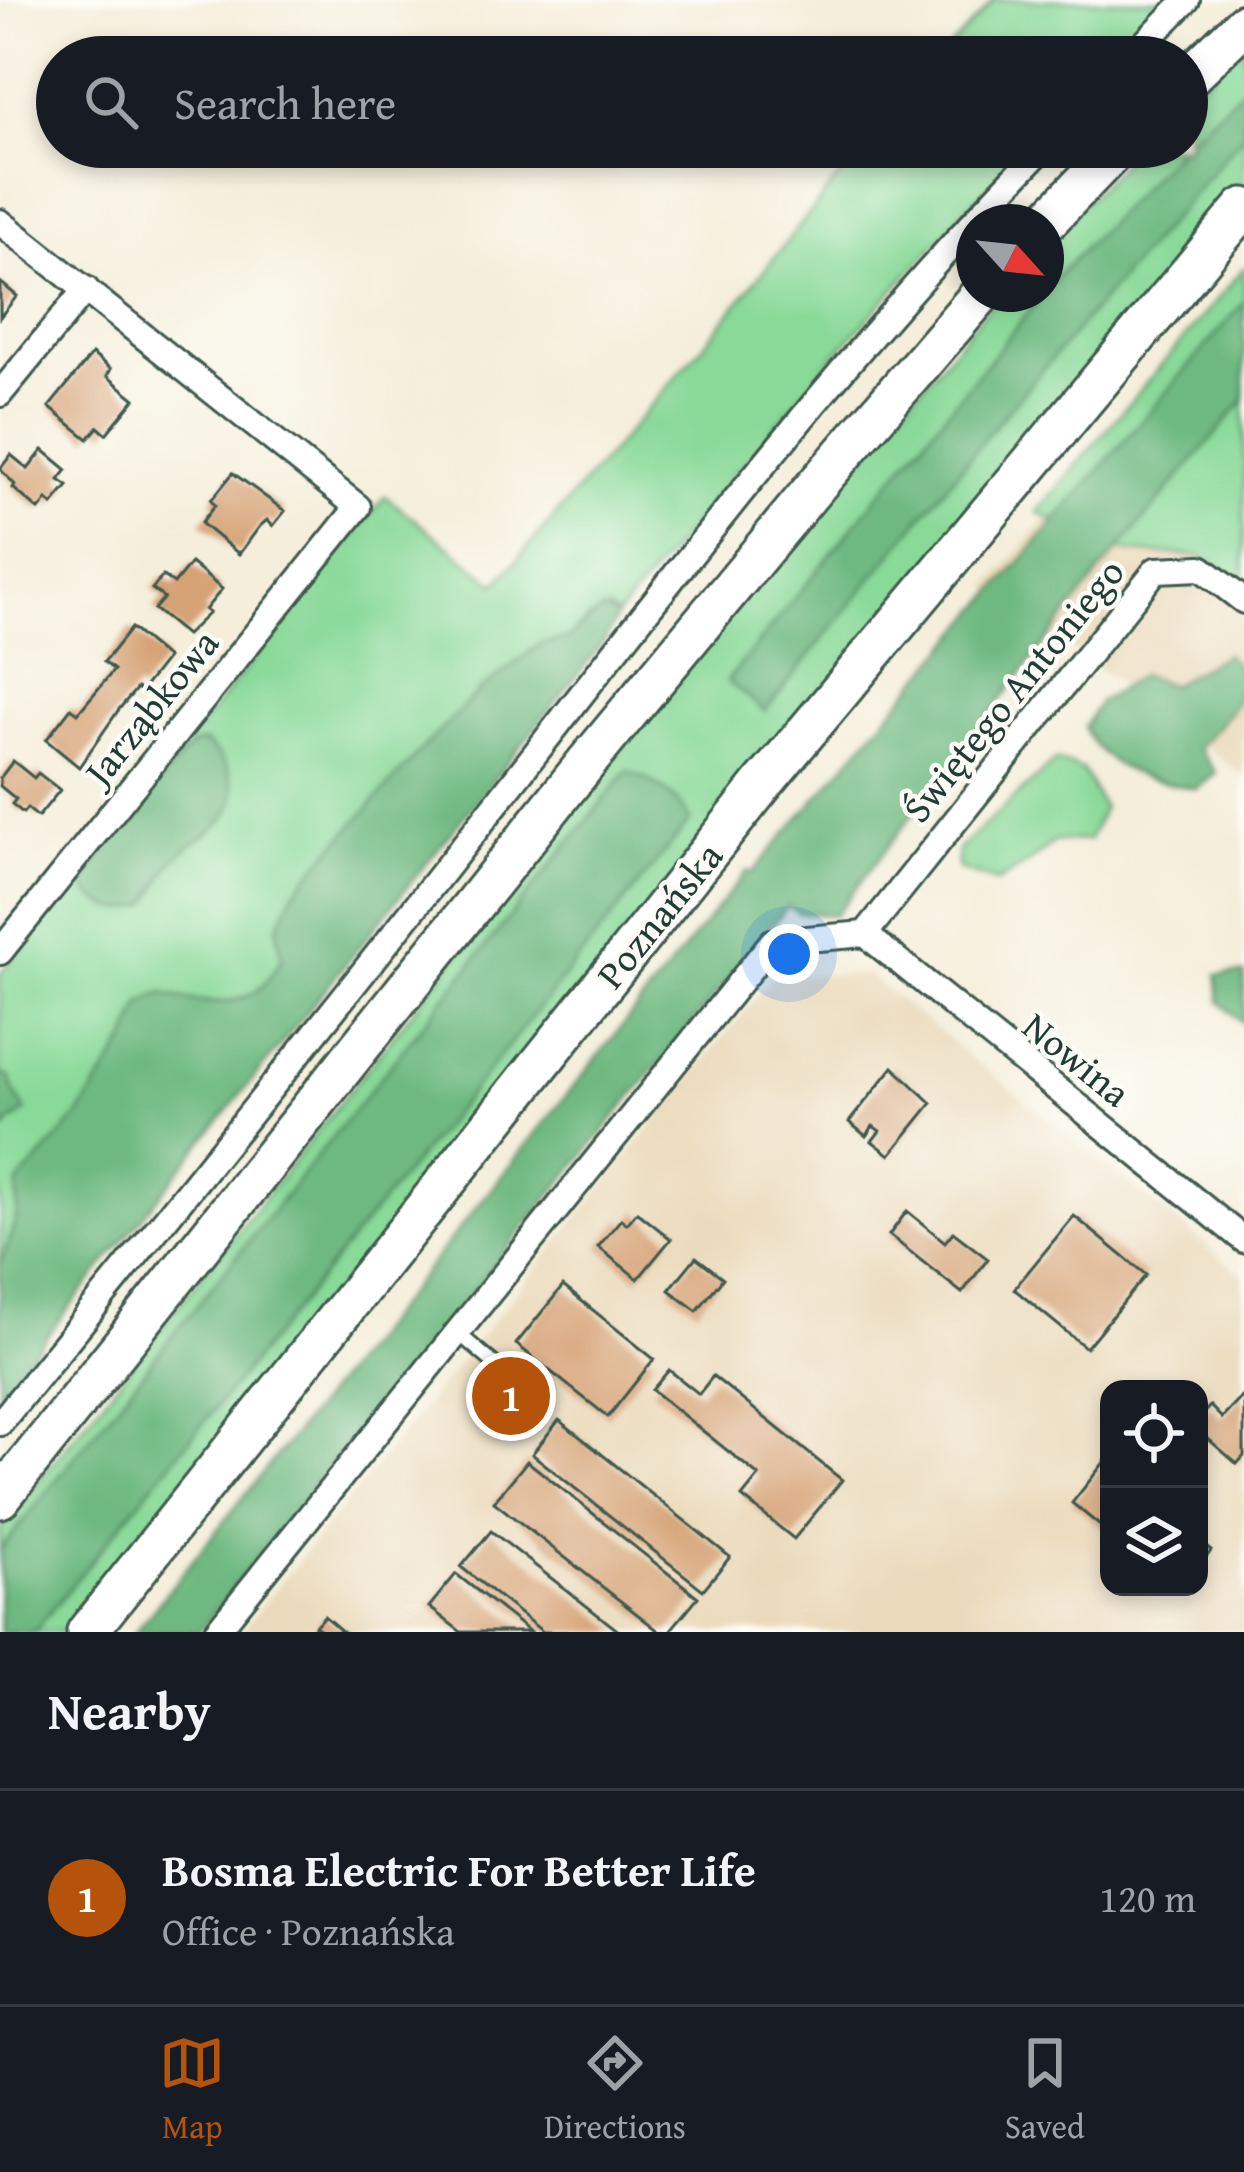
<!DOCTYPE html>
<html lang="en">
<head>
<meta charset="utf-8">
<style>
	:root { --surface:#171b24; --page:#20242c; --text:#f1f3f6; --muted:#9ea1a6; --line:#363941; --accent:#b45309 }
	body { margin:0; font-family:"Gentium Book Plus",serif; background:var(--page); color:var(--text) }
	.controls { position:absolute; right:36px; bottom:36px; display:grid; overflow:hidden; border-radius:24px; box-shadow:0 6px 18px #0003 }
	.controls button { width:108px; height:108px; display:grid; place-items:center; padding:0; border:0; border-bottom:3px solid var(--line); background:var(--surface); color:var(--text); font:60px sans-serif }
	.compass { position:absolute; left:956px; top:204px; width:108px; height:108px; border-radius:50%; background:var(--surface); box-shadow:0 6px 18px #0003; rotate:117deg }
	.you { position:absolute; left:789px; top:954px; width:42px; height:42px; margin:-30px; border:9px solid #fff; border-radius:50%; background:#1a73e8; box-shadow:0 0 0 18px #1a73e833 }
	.badge { display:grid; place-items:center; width:78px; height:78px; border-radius:50%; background:var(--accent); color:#fff; font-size:39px; font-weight:700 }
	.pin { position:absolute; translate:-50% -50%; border:6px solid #fff; box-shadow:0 3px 12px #0006 }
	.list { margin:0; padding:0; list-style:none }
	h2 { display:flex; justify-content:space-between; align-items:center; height:156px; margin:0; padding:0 48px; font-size:51px }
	h2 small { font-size:39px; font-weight:400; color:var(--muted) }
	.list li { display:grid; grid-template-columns:78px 1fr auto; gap:36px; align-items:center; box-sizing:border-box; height:216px; padding:0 48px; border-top:3px solid var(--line) }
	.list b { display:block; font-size:45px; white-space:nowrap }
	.list p { margin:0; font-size:39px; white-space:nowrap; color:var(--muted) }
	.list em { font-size:39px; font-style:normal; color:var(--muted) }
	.icon { flex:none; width:66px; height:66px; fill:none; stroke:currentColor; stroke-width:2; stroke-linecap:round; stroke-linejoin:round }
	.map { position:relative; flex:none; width:1244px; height:1632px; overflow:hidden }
	.search { position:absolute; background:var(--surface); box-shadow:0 6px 18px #0003; left:36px; right:36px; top:36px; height:132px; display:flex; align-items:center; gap:30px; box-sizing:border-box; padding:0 42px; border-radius:66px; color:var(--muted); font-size:45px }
	.sheet { height:372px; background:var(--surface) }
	nav { display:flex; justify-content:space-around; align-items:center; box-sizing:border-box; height:168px; border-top:3px solid var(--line); background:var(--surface); font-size:33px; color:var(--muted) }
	nav a { display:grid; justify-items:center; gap:6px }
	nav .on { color:var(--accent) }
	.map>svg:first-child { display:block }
	.built { fill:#ead9ba; fill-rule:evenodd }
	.green { fill:#89d999; stroke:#548b66; stroke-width:3 }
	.forest { fill:#6eb981; stroke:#467b5a; stroke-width:3 }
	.building { fill:#d6a376 }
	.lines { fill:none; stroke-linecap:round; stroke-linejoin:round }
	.lane-casing { stroke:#3f584d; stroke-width:18 }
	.street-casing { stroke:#3f584d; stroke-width:30 }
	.primary-casing { stroke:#3f584d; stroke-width:45 }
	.lane { stroke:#fff; stroke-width:12 }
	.street { stroke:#fff; stroke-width:24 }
	.primary { stroke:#fff; stroke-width:39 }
	.labels { text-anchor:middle; stroke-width:9; stroke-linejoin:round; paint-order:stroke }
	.street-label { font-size:39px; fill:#1f3d34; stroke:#fdfcf7 }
</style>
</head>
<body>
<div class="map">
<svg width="1244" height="1632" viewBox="0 0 1244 1632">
	<rect width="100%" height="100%" fill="#fdfcf7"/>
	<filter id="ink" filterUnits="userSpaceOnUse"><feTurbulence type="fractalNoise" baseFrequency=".00833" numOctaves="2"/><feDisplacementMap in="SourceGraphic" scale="24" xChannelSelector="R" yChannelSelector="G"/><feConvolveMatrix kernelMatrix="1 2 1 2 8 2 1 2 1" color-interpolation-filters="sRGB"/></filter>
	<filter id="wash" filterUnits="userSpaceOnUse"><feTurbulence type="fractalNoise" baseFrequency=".004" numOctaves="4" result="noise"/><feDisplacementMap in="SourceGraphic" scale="48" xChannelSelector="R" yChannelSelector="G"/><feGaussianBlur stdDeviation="2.7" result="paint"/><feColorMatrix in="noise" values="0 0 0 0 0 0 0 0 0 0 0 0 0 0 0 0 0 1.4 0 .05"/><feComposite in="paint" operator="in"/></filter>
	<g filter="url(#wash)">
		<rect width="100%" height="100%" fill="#f4eeda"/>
		<g class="built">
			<path d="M 1244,284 L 1244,776 L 988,587 Z"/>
			<path d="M 867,974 L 1244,1276 L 1244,1632 L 241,1632 L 773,976 ZM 1109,1389 L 1199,1389 L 1199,1587 L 1109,1587 Z"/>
		</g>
		<g class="green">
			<path d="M 994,0 L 1168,0 L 1110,57 L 941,57 Z"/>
			<path d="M 1244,43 L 1244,184 L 68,1632 L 0,1632 L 0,1530 L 718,627 L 1000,294 L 1046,294 L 1046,243 L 1137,147 L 1187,147 L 1187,98 Z"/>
			<path d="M 863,147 L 1024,147 L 833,357 L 617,616 L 610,610 L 588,619 L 565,640 L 542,643 L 480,690 L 371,807 L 277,928 L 282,959 C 275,968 267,984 258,990 C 231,1010 191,1001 162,993 L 141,1003 L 129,1037 L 78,1116 L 18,1183 L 16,1220 L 0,1266 L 0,1130 L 8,1128 L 15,1094 L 10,1078 L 0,1073 L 0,974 L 385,496 L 496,584 L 709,339 Z"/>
			<path d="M 1244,268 L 1244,583 C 1187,538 1176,563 1116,549 C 1089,542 1062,524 1037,512 Z"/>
			<path d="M 1056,760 L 1082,769 L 1103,808 L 1089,840 L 1055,841 L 1030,862 L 997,882 L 958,869 L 958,850 Z"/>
		</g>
		<g class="forest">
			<path d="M 1244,88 L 1244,134 L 1003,416 L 765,711 L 727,681 L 1063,270 L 1180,147 L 1187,147 L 1187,140 Z"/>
			<path d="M 1244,302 L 1244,400 L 1100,572 L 835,915 L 798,913 L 788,906 L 317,1481 L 199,1632 L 135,1632 L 747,871 L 752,873 Z"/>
			<path d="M 603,610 L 617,616 L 604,642 L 0,1394 L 0,1266 L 16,1220 L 18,1183 L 78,1116 L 129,1037 L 141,1003 L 162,993 C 191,1001 230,1010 258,990 C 267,984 275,968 282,959 L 277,928 L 294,891 L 418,753 L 480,690 L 542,643 L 565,640 Z"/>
			<path d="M 1226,654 C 1231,660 1242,669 1244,677 C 1244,703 1212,731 1198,749 L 1216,773 L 1197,789 C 1152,781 1104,772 1084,728 L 1098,703 L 1141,675 L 1171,685 Z"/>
			<path d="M 204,742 C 221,755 229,766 233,788 C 238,825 199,834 177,857 C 165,869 157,891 147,905 C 121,913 104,911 85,889 C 85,863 170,769 192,745 Z"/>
			<path d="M 627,771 C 651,779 681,796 690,821 L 34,1632 L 0,1632 L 0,1550 Z"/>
			<path d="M 1244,973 L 1244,1024 L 1220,1002 L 1217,975 Z"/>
			<path d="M 0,1073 L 10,1078 L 15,1094 L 26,1111 L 0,1130 Z"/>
		</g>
		<g id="blocks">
			<g class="building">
				<path d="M 0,282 L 17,296 L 0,317 Z"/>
				<path d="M 92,354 L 111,369 L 107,376 L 135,399 L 106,434 L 98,427 L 88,439 L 49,407 Z"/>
				<path d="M 43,450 L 67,470 L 59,480 L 68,486 L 52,505 L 47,500 L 39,510 L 13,488 L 15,485 L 0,469 L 11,455 L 28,469 Z"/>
				<path d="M 233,473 L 285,511 L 273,526 L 267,520 L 260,526 L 239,554 L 201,523 L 215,505 L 211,500 Z"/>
				<path d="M 191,563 L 222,589 L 205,610 L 209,613 L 186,635 L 154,609 L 164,598 L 152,589 L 163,576 L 174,584 Z"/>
				<path d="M 131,628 L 167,658 L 141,691 L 137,688 L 120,708 L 79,767 L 46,740 L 71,708 L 78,713 L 114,670 L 104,662 Z"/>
				<path d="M 13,761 L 34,778 L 38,773 L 60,790 L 38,817 L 27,808 L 23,813 L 12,804 L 16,799 L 0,786 L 0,778 Z"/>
				<path d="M 893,1067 L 932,1103 L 890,1155 L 872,1141 L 880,1131 L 873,1126 L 866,1136 L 849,1122 Z"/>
				<path d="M 907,1211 L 945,1242 L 953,1232 L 988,1259 L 962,1293 L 889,1235 Z"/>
				<path d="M 637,1212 L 671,1239 L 638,1279 L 598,1247 L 621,1219 L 627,1224 Z"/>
				<path d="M 1074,1216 L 1146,1275 L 1086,1348 L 1014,1289 Z"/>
				<path d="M 696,1257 L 723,1278 L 697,1311 L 669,1290 Z"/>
				<path d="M 563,1286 L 654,1359 L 608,1417 L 516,1344 Z"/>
				<path d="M 669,1370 L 699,1394 L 713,1376 L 842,1480 L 794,1539 L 742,1497 L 759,1476 L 652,1390 Z"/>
				<path d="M 1244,1395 L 1244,1456 L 1237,1464 L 1199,1431 L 1199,1418 L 1210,1406 L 1222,1418 Z"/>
				<path d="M 559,1420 L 730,1557 L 703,1590 L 532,1454 Z"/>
				<path d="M 1109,1456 L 1109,1533 L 1072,1503 Z"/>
				<path d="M 527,1461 L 698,1597 L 669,1632 L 660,1632 L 494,1502 Z"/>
				<path d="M 491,1531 L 620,1632 L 543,1632 L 461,1567 Z"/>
				<path d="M 1199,1541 L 1211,1551 L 1199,1567 Z"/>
				<path d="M 456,1574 L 530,1632 L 461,1632 L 429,1607 Z"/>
				<path d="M 324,1616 L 343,1632 L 324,1632 L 315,1626 Z"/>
			</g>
		</g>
	</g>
	<g filter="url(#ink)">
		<use href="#blocks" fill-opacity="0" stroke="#3f584d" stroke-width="3"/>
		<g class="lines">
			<g class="lane-casing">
				<path id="lane" d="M 458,1333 L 524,1389"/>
			</g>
			<g class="street-casing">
				<g id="street">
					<path d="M 1131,57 L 1187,0"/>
					<path d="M 0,222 L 358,507 L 0,952"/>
					<path d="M 0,394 L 86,289"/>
					<path d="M 865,934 L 1156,570 L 1201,568 L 1244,601"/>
					<path d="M 865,934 L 1244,1240"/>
					<path d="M 0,1423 C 162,1224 324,1024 482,822 C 662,591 839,358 1044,147"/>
					<path d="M 216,1632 L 772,942 L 865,934"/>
				</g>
			</g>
			<g class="primary-casing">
				<g id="primary">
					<path d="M 1187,79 L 1244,24"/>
					<path d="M 1046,222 L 1118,147"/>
					<path d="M 0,1498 L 587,762 L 814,488 L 981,294"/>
					<path d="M 87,1632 L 762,785 L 1244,208"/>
				</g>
			</g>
			<use href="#lane" class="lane"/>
			<use href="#street" class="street"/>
			<use href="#primary" class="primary"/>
		</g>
	</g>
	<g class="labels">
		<g class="street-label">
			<text transform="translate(1013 690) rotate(-51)" y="14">Świętego Antoniego</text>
			<text transform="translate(151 707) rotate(-51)" y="14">Jarząbkowa</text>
			<text transform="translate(659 915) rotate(-51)" y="14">Poznańska</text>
			<text transform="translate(1077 1059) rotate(39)" y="14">Nowina</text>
		</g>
	</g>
</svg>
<div class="controls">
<button><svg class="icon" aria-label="locate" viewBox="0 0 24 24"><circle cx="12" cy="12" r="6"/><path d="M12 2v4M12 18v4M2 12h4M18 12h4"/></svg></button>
<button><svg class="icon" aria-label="layers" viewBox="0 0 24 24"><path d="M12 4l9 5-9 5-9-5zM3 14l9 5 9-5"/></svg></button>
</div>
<svg class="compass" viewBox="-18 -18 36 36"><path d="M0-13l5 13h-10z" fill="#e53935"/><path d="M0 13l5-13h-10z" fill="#9ea1a6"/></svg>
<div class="you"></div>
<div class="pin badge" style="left:511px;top:1396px">1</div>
<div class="search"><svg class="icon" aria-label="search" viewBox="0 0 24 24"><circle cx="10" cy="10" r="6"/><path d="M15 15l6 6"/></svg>Search here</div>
</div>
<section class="sheet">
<h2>Nearby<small></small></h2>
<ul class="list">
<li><span class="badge">1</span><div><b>Bosma Electric For Better Life</b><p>Office · Poznańska</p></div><em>120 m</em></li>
</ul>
</section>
<nav>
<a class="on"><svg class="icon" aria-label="map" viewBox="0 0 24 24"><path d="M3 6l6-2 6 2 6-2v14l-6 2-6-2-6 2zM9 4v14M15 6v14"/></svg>Map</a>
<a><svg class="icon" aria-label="directions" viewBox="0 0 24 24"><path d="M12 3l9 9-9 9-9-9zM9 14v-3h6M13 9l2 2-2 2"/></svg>Directions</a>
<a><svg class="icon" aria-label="saved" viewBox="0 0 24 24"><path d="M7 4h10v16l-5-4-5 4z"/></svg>Saved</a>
</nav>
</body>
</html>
